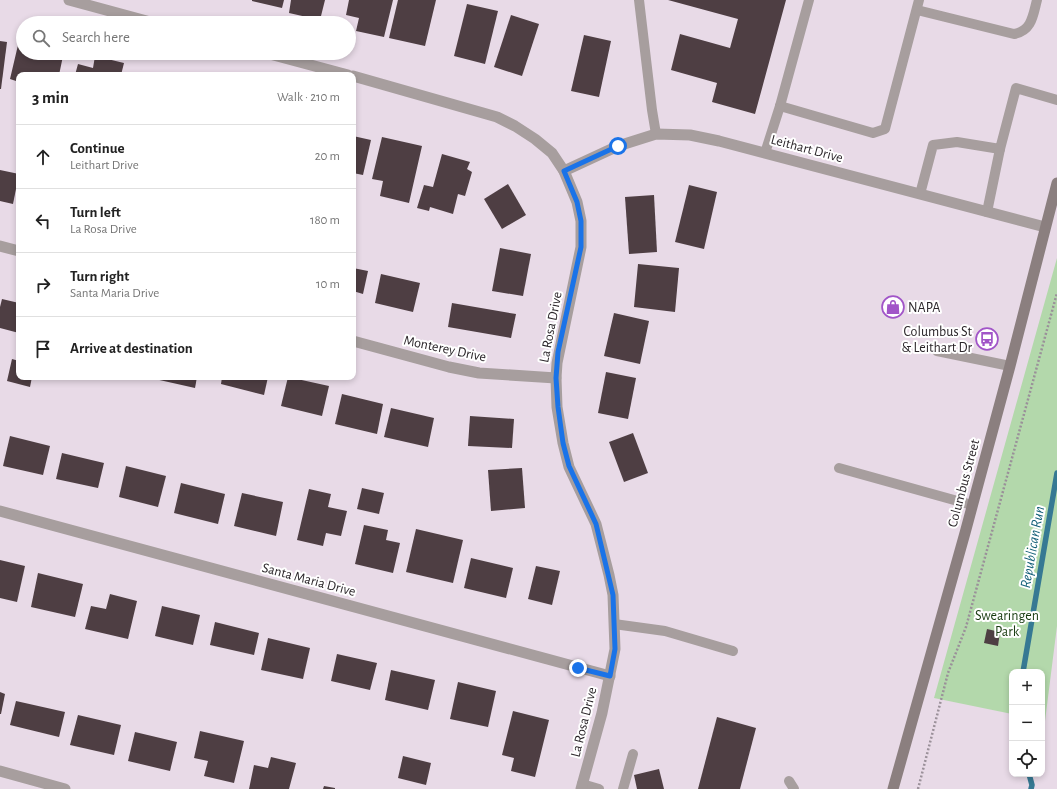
<!DOCTYPE html>
<html lang="en">
<head>
<meta charset="utf-8">
<style>
	:root { --surface:#fff; --page:#f2f2f2; --text:#222; --muted:#767676; --line:#e0e0e0 }
	body { margin:0; font-family:"Alegreya Sans",sans-serif; background:var(--page); color:var(--text) }
	.controls { position:absolute; right:12px; bottom:12px; display:grid; overflow:hidden; border-radius:8px; box-shadow:0 2px 6px #0003 }
	.controls button { width:36px; height:36px; display:grid; place-items:center; padding:0; border:0; border-bottom:1px solid var(--line); background:var(--surface); color:var(--text); font:20px sans-serif }
	.stop { position:absolute; width:12px; height:12px; margin:-9px; border:3px solid #1a73e8; border-radius:50%; background:#fff }
	.stop.end { background:#1a73e8; border-color:#fff; box-shadow:0 1px 4px #0008 }
	.list { margin:0; padding:0; list-style:none }
	h2 { display:flex; justify-content:space-between; align-items:center; height:52px; margin:0; padding:0 16px; font-size:17px }
	h2 small { font-size:13px; font-weight:400; color:var(--muted) }
	.list li { display:grid; grid-template-columns:26px 1fr auto; gap:12px; align-items:center; box-sizing:border-box; height:64px; padding:0 16px; border-top:1px solid var(--line) }
	.list b { display:block; font-size:15px; white-space:nowrap }
	.list p { margin:0; font-size:13px; white-space:nowrap; color:var(--muted) }
	.list em { font-size:13px; font-style:normal; color:var(--muted) }
	.icon { flex:none; width:22px; height:22px; fill:none; stroke:currentColor; stroke-width:2; stroke-linecap:round; stroke-linejoin:round }
	.map { position:relative; flex:none; width:1057px; height:789px; overflow:hidden }
	.search { position:absolute; background:var(--surface); box-shadow:0 2px 6px #0003; left:16px; top:16px; width:340px; height:44px; display:flex; align-items:center; gap:10px; box-sizing:border-box; padding:0 14px; border-radius:22px; color:var(--muted); font-size:15px }
	.panel { position:absolute; background:var(--surface); box-shadow:0 2px 6px #0003; left:16px; top:72px; width:340px; height:308px; border-radius:8px }
	.map>svg:first-child { display:block }
	.green { fill:#b3d8ab }
	.lines { fill:none; stroke-linecap:round; stroke-linejoin:round }
	.stream { stroke:#367993; stroke-width:5.5 }
	.building { fill:#4e3e43 }
	.path { stroke:#9a9099; stroke-width:2.5; stroke-dasharray:2 2; stroke-linecap:butt }
	.service { stroke:#a79e9e; stroke-width:10 }
	.minor { stroke:#a79e9e; stroke-width:11 }
	.secondary { stroke:#8b7f7f; stroke-width:11 }
	.route { stroke:#1a73e8; stroke-width:5 }
	.labels { text-anchor:middle; stroke-width:4; stroke-linejoin:round; paint-order:stroke }
	.street-label { font-size:14px; fill:#2b262a; stroke:#fff }
	.poi-label { font-size:14px; fill:#2b262a; stroke:#fff; text-anchor:start }
	.park-label { font-size:14px; fill:#183b10; stroke:#fff }
	.water-label { font-size:15px; font-style:italic; fill:#115e77; stroke:#fff }
</style>
</head>
<body>
<div class="map">
<svg width="1057" height="789" viewBox="0 0 1057 789">
	<rect width="100%" height="100%" fill="#e8dae7"/>
	<path class="green" d="M 1057,258 L 1057,626 L 1045,721 L 1042,720 L 1042,672 L 1012,672 L 1012,714 L 934,698 Z"/>
	<g class="lines">
		<g class="stream">
			<path d="M 1023,672 L 1057,473"/>
			<path d="M 1029,774 L 1032,785 L 1031,789"/>
		</g>
	</g>
	<g class="building">
		<path d="M 252,0 L 284,0 L 282,8 L 252,1 Z"/>
		<path d="M 291,0 L 325,0 L 320,20 L 289,13 Z"/>
		<path d="M 349,0 L 393,0 L 384,37 L 356,31 L 359,18 L 346,15 Z"/>
		<path d="M 398,0 L 436,0 L 425,46 L 389,38 Z"/>
		<path d="M 668,0 L 786,0 L 755,114 L 712,102 L 717,83 L 671,70 L 680,34 L 730,48 L 738,19 Z"/>
		<path d="M 467,4 L 498,11 L 485,64 L 454,56 Z"/>
		<path d="M 511,15 L 539,24 L 522,76 L 494,67 Z"/>
		<path d="M 584,35 L 611,41 L 599,97 L 571,91 Z"/>
		<path d="M 0,41 L 7,42 L 1,89 L 0,89 Z"/>
		<path d="M 18,45 L 23,47 L 23,53 L 50,53 L 63,56 L 59,75 L 19,75 L 19,82 L 10,79 Z"/>
		<path d="M 95,56 L 124,63 L 121,75 L 75,75 L 78,64 L 93,68 Z"/>
		<path d="M 353,136 L 371,140 L 363,175 L 353,173 Z"/>
		<path d="M 382,137 L 422,146 L 409,203 L 380,196 L 383,181 L 372,179 Z"/>
		<path d="M 442,154 L 470,162 L 467,169 L 472,172 L 465,196 L 458,194 L 453,214 L 430,207 L 429,211 L 417,208 L 424,185 L 433,187 Z"/>
		<path d="M 0,170 L 19,174 L 13,204 L 0,201 Z"/>
		<path d="M 508,184 L 526,215 L 502,229 L 484,199 Z"/>
		<path d="M 689,185 L 717,192 L 704,249 L 675,242 Z"/>
		<path d="M 654,195 L 657,252 L 629,254 L 625,197 Z"/>
		<path d="M 500,248 L 531,254 L 523,296 L 492,291 Z"/>
		<path d="M 638,264 L 679,268 L 675,312 L 634,307 Z"/>
		<path d="M 353,268 L 368,271 L 363,294 L 353,291 Z"/>
		<path d="M 381,274 L 420,283 L 413,312 L 375,303 Z"/>
		<path d="M 2,299 L 19,303 L 19,333 L 0,328 L 0,307 Z"/>
		<path d="M 452,303 L 516,314 L 511,338 L 448,327 Z"/>
		<path d="M 614,313 L 649,321 L 640,364 L 604,356 Z"/>
		<path d="M 12,359 L 19,361 L 19,377 L 32,377 L 30,387 L 7,381 Z"/>
		<path d="M 606,372 L 636,378 L 628,419 L 598,413 Z"/>
		<path d="M 156,377 L 197,377 L 195,388 L 155,379 Z"/>
		<path d="M 222,377 L 268,377 L 264,395 L 221,384 Z"/>
		<path d="M 288,377 L 329,386 L 322,416 L 281,406 Z"/>
		<path d="M 342,394 L 383,404 L 377,434 L 335,424 Z"/>
		<path d="M 391,408 L 434,418 L 428,447 L 384,437 Z"/>
		<path d="M 470,416 L 514,419 L 512,448 L 468,446 Z"/>
		<path d="M 633,433 L 648,473 L 624,482 L 609,442 Z"/>
		<path d="M 10,436 L 50,446 L 43,475 L 3,466 Z"/>
		<path d="M 62,453 L 104,463 L 98,488 L 56,479 Z"/>
		<path d="M 126,466 L 166,476 L 158,507 L 119,497 Z"/>
		<path d="M 522,468 L 525,508 L 491,511 L 488,470 Z"/>
		<path d="M 181,483 L 225,494 L 218,524 L 174,513 Z"/>
		<path d="M 362,488 L 384,493 L 379,514 L 357,509 Z"/>
		<path d="M 309,489 L 331,494 L 328,507 L 347,511 L 341,536 L 326,533 L 323,546 L 297,540 Z"/>
		<path d="M 242,493 L 283,502 L 276,536 L 234,526 Z"/>
		<path d="M 364,525 L 388,530 L 386,540 L 400,543 L 393,573 L 355,564 Z"/>
		<path d="M 416,529 L 463,540 L 453,583 L 406,572 Z"/>
		<path d="M 471,558 L 513,568 L 506,598 L 464,588 Z"/>
		<path d="M 0,560 L 25,566 L 17,602 L 0,598 Z"/>
		<path d="M 536,566 L 560,571 L 552,605 L 528,599 Z"/>
		<path d="M 38,573 L 83,584 L 75,617 L 31,607 Z"/>
		<path d="M 110,594 L 137,601 L 128,639 L 85,629 L 91,606 L 106,609 Z"/>
		<path d="M 162,606 L 200,615 L 193,645 L 155,636 Z"/>
		<path d="M 215,622 L 259,633 L 254,655 L 210,645 Z"/>
		<path d="M 987,629 L 1000,632 L 998,646 L 984,643 Z"/>
		<path d="M 268,638 L 310,648 L 303,679 L 261,670 Z"/>
		<path d="M 337,654 L 377,663 L 370,690 L 331,681 Z"/>
		<path d="M 391,670 L 435,680 L 428,710 L 385,700 Z"/>
		<path d="M 458,682 L 496,691 L 488,727 L 450,719 Z"/>
		<path d="M 0,692 L 5,694 L 1,714 L 0,714 Z"/>
		<path d="M 16,701 L 65,712 L 59,737 L 10,725 Z"/>
		<path d="M 513,711 L 549,720 L 535,777 L 511,771 L 514,758 L 502,755 Z"/>
		<path d="M 78,715 L 121,725 L 114,755 L 70,745 Z"/>
		<path d="M 717,717 L 756,728 L 740,789 L 698,789 Z"/>
		<path d="M 200,731 L 244,741 L 234,783 L 204,776 L 208,761 L 194,758 Z"/>
		<path d="M 135,732 L 177,742 L 170,771 L 128,761 Z"/>
		<path d="M 403,756 L 431,763 L 426,785 L 398,778 Z"/>
		<path d="M 271,757 L 296,763 L 289,789 L 249,789 L 254,765 L 268,768 Z"/>
		<path d="M 659,769 L 664,789 L 637,789 L 634,775 Z"/>
		<path d="M 324,786 L 335,788 L 335,789 L 323,789 Z"/>
	</g>
	<g class="lines">
		<path class="path" d="M 918,789 L 948,673 L 966,627 L 1057,293"/>
		<g class="service">
			<path d="M 639,0 L 652,110 L 656,134"/>
			<path d="M 917,10 L 1014,34 C 1032,31 1033,15 1037,0"/>
			<path d="M 780,106 L 873,133 L 885,129 L 919,0"/>
			<path d="M 765,153 L 780,106 L 809,0"/>
			<path d="M 920,194 L 933,145 L 957,142 L 1000,149 L 1016,88 L 1057,100"/>
			<path d="M 987,212 L 1000,149"/>
			<path d="M 937,351 L 1010,366"/>
			<path d="M 839,468 L 972,505"/>
			<path d="M 614,624 L 665,631 L 733,651"/>
			<path d="M 789,781 L 794,789"/>
			<path d="M 582,784 L 599,789"/>
			<path d="M 623,789 L 633,754"/>
		</g>
		<g class="minor">
			<path d="M 69,0 L 154,23"/>
			<path d="M 266,53 L 348,75"/>
			<path d="M 353,76 L 483,113 L 497,117 L 515,126 L 535,139 L 552,153 L 564,171 L 577,202 L 581,221 L 581,247 L 557,363 L 556,378 L 557,407 L 563,443 L 569,467 L 596,524 L 609,575 L 613,595 L 615,649 L 602,713 L 581,789"/>
			<path d="M 564,171 L 618,146 L 656,134 L 690,135 L 719,141 L 1045,227"/>
			<path d="M 0,246 L 19,251"/>
			<path d="M 353,341 L 449,367 L 479,373 L 556,378"/>
			<path d="M 0,511 L 610,676"/>
			<path d="M 0,771 L 65,789"/>
		</g>
		<path class="secondary" d="M 893,789 L 965,533 L 1010,366 L 1057,183"/>
	</g>
	<g class="lines">
		<path class="route" d="M 578,668 L 610,676 L 615,649 L 613,595 L 596,524 L 569,466 L 563,443 L 558,407 L 556,378 L 558,352 L 581,247 L 581,221 L 577,202 L 564,171 L 618,146"/>
	</g>
	<defs>
		<g id="shop-ring" transform="scale(1.15)"><circle r="9.5" fill="#fff" stroke="#a155c8" stroke-width="1.5"/><path d="M-5-2.5h2.3a2.7 3.5 0 0 1 5.4 0H5L5.5 6h-11ZM-1.5-2.5h3a1.5 2.3 0 0 0-3 0Z" fill="#a155c8"/></g>
		<g id="bus-ring" transform="scale(1.15)"><circle r="9.5" fill="#fff" stroke="#a155c8" stroke-width="1.5"/><path d="M-5-6H5V4H4V6H2V4H-2V6H-4V4H-5ZM-3.5-4V0h7V-4ZM-3.5 1.2v1.5H-2V1.2ZM2 1.2v1.5H3.5V1.2Z" fill="#a155c8"/></g>
	</defs>
	<g fill-rule="evenodd">
		<use href="#shop-ring" x="893" y="307"/>
		<use href="#bus-ring" x="987" y="339"/>
	</g>
	<g class="labels">
		<g class="street-label">
			<text transform="translate(807 148) rotate(15)" y="5">Leithart Drive</text>
			<text transform="translate(550 327) rotate(-79)" y="5">La Rosa Drive</text>
			<text transform="translate(445 348) rotate(12)" y="5">Monterey Drive</text>
			<text transform="translate(963 483) rotate(-75)" y="5">Columbus Street</text>
			<text transform="translate(309 579) rotate(15)" y="5">Santa Maria Drive</text>
			<text transform="translate(583 722) rotate(-76)" y="5">La Rosa Drive</text>
		</g>
		<g class="poi-label">
			<text x="908" y="312">NAPA</text>
			<text x="972" y="336" text-anchor="end">Columbus St<tspan x="972" dy="16">&amp; Leithart Dr</tspan></text>
		</g>
		<g class="park-label">
			<text x="1007" y="620">Swearingen<tspan x="1007" dy="16">Park</tspan></text>
		</g>
		<g class="water-label">
			<text transform="translate(1032 547) rotate(-80)" y="5">Republican Run</text>
		</g>
	</g>
</svg>
<div class="controls">
<button>+</button>
<button>−</button>
<button><svg class="icon" aria-label="locate" viewBox="0 0 24 24"><circle cx="12" cy="12" r="6"/><path d="M12 2v4M12 18v4M2 12h4M18 12h4"/></svg></button>
</div>
<div class="stop" style="left:618px;top:146px"></div>
<div class="stop end" style="left:578px;top:668px"></div>
<div class="search"><svg class="icon" aria-label="search" viewBox="0 0 24 24"><circle cx="10" cy="10" r="6"/><path d="M15 15l6 6"/></svg>Search here</div>
<section class="panel">
<h2>3 min<small>Walk · 210 m</small></h2>
<ul class="list">
<li><svg class="icon" aria-label="ahead" viewBox="0 0 24 24"><path d="M12 20V5M6 11l6-6 6 6"/></svg><div><b>Continue</b><p>Leithart Drive</p></div><em>20 m</em></li>
<li><svg class="icon" aria-label="left" viewBox="0 0 24 24"><path d="M17 20v-9H6M10 6l-5 5 5 5"/></svg><div><b>Turn left</b><p>La Rosa Drive</p></div><em>180 m</em></li>
<li><svg class="icon" aria-label="right" viewBox="0 0 24 24"><path d="M7 20v-9h11M14 6l5 5-5 5"/></svg><div><b>Turn right</b><p>Santa Maria Drive</p></div><em>10 m</em></li>
<li><svg class="icon" aria-label="arrive" viewBox="0 0 24 24"><path d="M6 21V4h12l-3 4 3 4H6"/></svg><div><b>Arrive at destination</b></div></li>
</ul>
</section>
</div>
</body>
</html>
